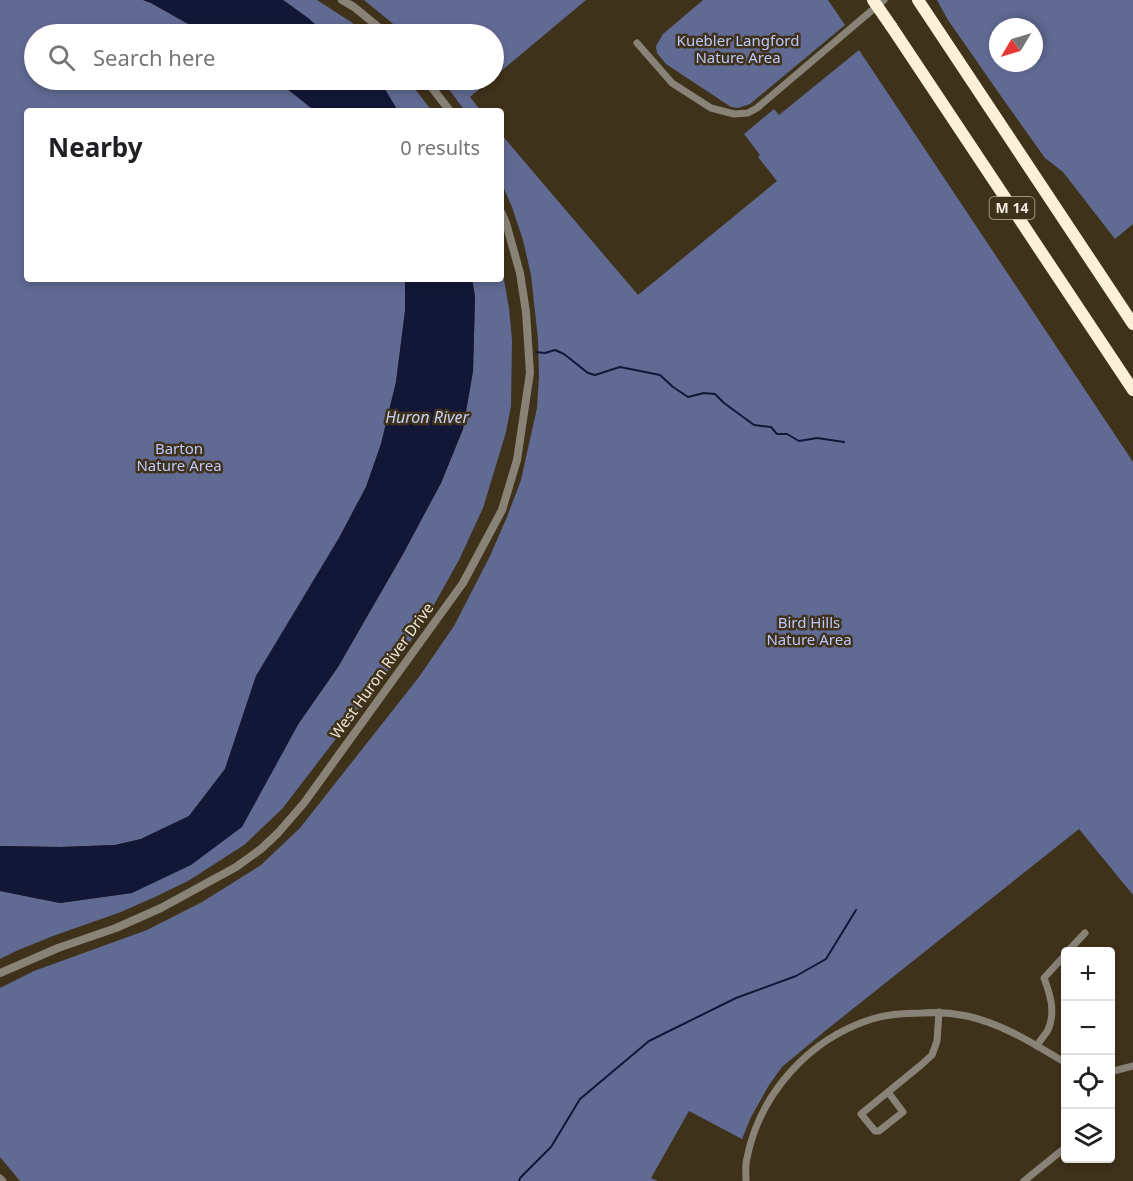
<!DOCTYPE html>
<html lang="en">
<head>
<meta charset="utf-8">
<style>
	:root { --surface:#fff; --page:#f2f2f2; --text:#202124; --muted:#757577; --line:#e0e0e0 }
	body { margin:0; font-family:"Noto Sans",sans-serif; background:var(--page); color:var(--text) }
	.controls { position:absolute; right:18px; bottom:18px; display:grid; overflow:hidden; border-radius:6px; box-shadow:0 3px 9px #0003 }
	.controls button { width:54px; height:54px; display:grid; place-items:center; padding:0; border:0; border-bottom:2px solid var(--line); background:var(--surface); color:var(--text); font:30px sans-serif }
	.compass { position:absolute; left:989px; top:18px; width:54px; height:54px; border-radius:50%; background:var(--surface); box-shadow:0 3px 9px #0003; rotate:232deg }
	.list { margin:0; padding:0; list-style:none }
	h2 { display:flex; justify-content:space-between; align-items:center; height:78px; margin:0; padding:0 24px; font-size:26px }
	h2 small { font-size:20px; font-weight:400; color:var(--muted) }
	.icon { flex:none; width:33px; height:33px; fill:none; stroke:currentColor; stroke-width:2; stroke-linecap:round; stroke-linejoin:round }
	.map { position:relative; flex:none; width:1133px; height:1181px; overflow:hidden }
	.search { position:absolute; background:var(--surface); box-shadow:0 3px 9px #0003; left:24px; top:24px; width:480px; height:66px; display:flex; align-items:center; gap:15px; box-sizing:border-box; padding:0 21px; border-radius:33px; color:var(--muted); font-size:22px }
	.panel { position:absolute; background:var(--surface); box-shadow:0 3px 9px #0003; left:24px; top:108px; width:480px; height:174px; border-radius:6px }
	.map>svg:first-child { display:block }
	.forest { fill:#616a93; fill-rule:evenodd }
	.water { fill:#121738 }
	.lines { fill:none; stroke-linecap:round; stroke-linejoin:round }
	.stream { stroke:#121738; stroke-width:2 }
	.minor { stroke:#898377; stroke-width:7 }
	.tertiary { stroke:#898377; stroke-width:8 }
	.motorway { stroke:#fdf0d9; stroke-width:12 }
	.motorway-bridge { stroke:#fdf0d9; stroke-width:12 }
	.labels { text-anchor:middle; stroke-width:5; stroke-linejoin:round; paint-order:stroke }
	.shield { fill:#3f321b; stroke:#bcb3a2; stroke-width:1.5 }
	.shield-label { font-size:14px; font-weight:bold; fill:#f2eadc }
	.park-label { font-size:15px; fill:#bbc7fd; stroke:#3f321b }
	.street-label { font-size:15px; fill:#f2eadc; stroke:#3f321b }
	.water-label { font-size:16px; font-style:italic; fill:#c6d0f9; stroke:#3f321b }
</style>
</head>
<body>
<div class="map">
<svg width="1133" height="1181" viewBox="0 0 1133 1181">
	<rect width="100%" height="100%" fill="#3f321b"/>
	<g class="forest">
		<path d="M 0,0 L 143,0 L 151,3 L 206,34 L 34,34 L 34,80 L 276,80 L 315,111 L 27,111 L 27,279 L 405,279 L 405,311 L 396,382 L 381,444 L 366,487 L 339,538 L 256,676 L 225,769 L 189,816 L 141,839 L 115,845 L 60,847 L 0,846 Z"/>
		<path d="M 283,0 L 317,0 L 354,24 L 365,34 L 326,34 L 308,18 Z"/>
		<path d="M 364,0 L 586,0 L 494,77 L 494,34 L 403,34 L 392,23 Z"/>
		<path d="M 703,0 L 828,0 L 845,25 L 750,104 L 738,108 L 731,107 L 666,64 L 657,53 L 656,46 L 663,34 Z"/>
		<path d="M 937,0 L 1133,0 L 1133,224 L 1115,239 L 1063,172 L 1045,158 L 1003,99 L 948,20 ZM 998,27 L 1034,27 L 1034,63 L 998,63 Z"/>
		<path d="M 859,50 L 1133,462 L 1133,895 L 1079,829 L 825,1031 L 782,1067 L 769,1085 L 751,1117 L 742,1139 L 689,1111 L 651,1178 L 658,1181 L 20,1181 L 0,1157 L 0,988 L 34,971 L 147,930 L 202,902 L 261,865 L 300,828 L 419,677 L 454,626 L 490,556 L 507,517 L 521,480 L 537,408 L 539,376 L 538,339 L 531,275 L 523,240 L 512,207 L 501,182 L 501,134 L 638,295 L 777,181 L 758,157 L 760,155 L 744,134 L 774,109 L 779,115 Z"/>
		<path d="M 375,80 L 408,80 L 432,111 L 398,111 L 383,86 Z"/>
		<path d="M 442,80 L 490,80 L 470,97 L 481,111 L 465,111 Z"/>
		<path d="M 501,263 L 509,308 L 512,340 L 511,406 L 506,432 L 483,508 L 459,560 L 421,628 L 282,809 L 244,845 L 188,881 L 157,896 L 121,912 L 53,936 L 16,951 L 0,959 L 0,891 L 60,903 L 132,893 L 299,723 L 338,667 L 403,554 L 441,483 L 463,429 L 473,371 L 475,297 L 472,279 L 501,279 Z"/>
	</g>
	<g class="water">
		<path d="M 143,0 L 283,0 L 308,18 L 326,34 L 206,34 L 151,3 Z"/>
		<path d="M 276,80 L 375,80 L 383,86 L 398,111 L 315,111 Z"/>
		<path d="M 405,279 L 472,279 L 475,297 L 473,371 L 463,429 L 441,483 L 403,554 L 338,667 L 299,723 L 242,827 L 191,865 L 132,893 L 60,903 L 0,891 L 0,846 L 60,847 L 115,845 L 141,839 L 189,816 L 225,769 L 256,676 L 339,538 L 366,487 L 381,444 L 396,382 L 405,311 Z"/>
	</g>
	<g class="lines">
		<g class="stream">
			<path d="M 536,352 L 545,353 L 555,350 L 564,354 L 588,373 L 595,375 L 620,367 L 660,375 L 673,387 L 688,397 L 704,393 L 715,394 L 724,403 L 754,425 L 771,427 L 777,434 L 787,434 L 799,441 L 817,438 L 844,442"/>
			<path d="M 519,1181 L 520,1178 L 551,1147 L 580,1099 L 649,1041 L 736,998 L 796,976 L 826,959 L 856,910"/>
		</g>
		<g class="minor">
			<path d="M 637,43 L 672,83 L 711,108 L 734,114 L 748,113 L 757,108 L 884,0"/>
			<path d="M 1067,952 L 1085,933"/>
			<path d="M 1037,1046 C 1040,1040 1045,1035 1048,1030 C 1056,1012 1050,994 1044,978 L 1066,954"/>
			<path d="M 1110,1072 L 1133,1066"/>
			<path d="M 888,1092 L 903,1112 L 879,1131 L 875,1131 L 861,1114 L 921,1065 L 932,1055 L 937,1041 L 939,1012"/>
			<path d="M 0,1178 L 3,1181"/>
			<path d="M 746,1181 C 746,1174 745,1165 747,1158 C 760,1093 809,1039 872,1019 C 888,1014 905,1013 922,1013 C 937,1012 952,1013 967,1016 C 1003,1024 1034,1044 1066,1063"/>
			<path d="M 1024,1181 L 1066,1147"/>
		</g>
		<g class="tertiary">
			<path d="M 342,0 L 354,7 L 387,34"/>
			<path d="M 426,80 L 450,111"/>
			<path d="M 0,973 L 58,948 L 116,928 L 161,908 L 236,867 L 261,849 L 278,833 L 304,803 L 463,583 L 502,510 L 517,460 L 530,373 L 526,312 L 520,273 L 506,223 L 501,212"/>
		</g>
		<g class="motorway">
			<path d="M 918,0 L 1133,324"/>
			<path d="M 891,26 L 1133,390"/>
		</g>
		<path class="motorway-bridge" d="M 873,0 L 891,26"/>
	</g>
	<g class="labels">
		<rect class="shield" x="989.5" y="197" width="45" height="22" rx="4.5"/>
		<g class="shield-label">
			<text x="1012" y="213">M 14</text>
		</g>
		<g class="park-label">
			<text x="738" y="46">Kuebler Langford<tspan x="738" dy="17">Nature Area</tspan></text>
			<text x="179" y="454">Barton<tspan x="179" dy="17">Nature Area</tspan></text>
			<text x="809" y="628">Bird Hills<tspan x="809" dy="17">Nature Area</tspan></text>
		</g>
		<g class="street-label">
			<text transform="translate(382 671) rotate(-54)" y="5">West Huron River Drive</text>
		</g>
		<g class="water-label">
			<text x="427" y="423">Huron River</text>
		</g>
	</g>
</svg>
<div class="controls">
<button>+</button>
<button>−</button>
<button><svg class="icon" aria-label="locate" viewBox="0 0 24 24"><circle cx="12" cy="12" r="6"/><path d="M12 2v4M12 18v4M2 12h4M18 12h4"/></svg></button>
<button><svg class="icon" aria-label="layers" viewBox="0 0 24 24"><path d="M12 4l9 5-9 5-9-5zM3 14l9 5 9-5"/></svg></button>
</div>
<svg class="compass" viewBox="-18 -18 36 36"><path d="M0-13l5 13h-10z" fill="#e53935"/><path d="M0 13l5-13h-10z" fill="#757577"/></svg>
<div class="search"><svg class="icon" aria-label="search" viewBox="0 0 24 24"><circle cx="10" cy="10" r="6"/><path d="M15 15l6 6"/></svg>Search here</div>
<section class="panel">
<h2>Nearby<small>0 results</small></h2>
<ul class="list">
</ul>
</section>
</div>
</body>
</html>
